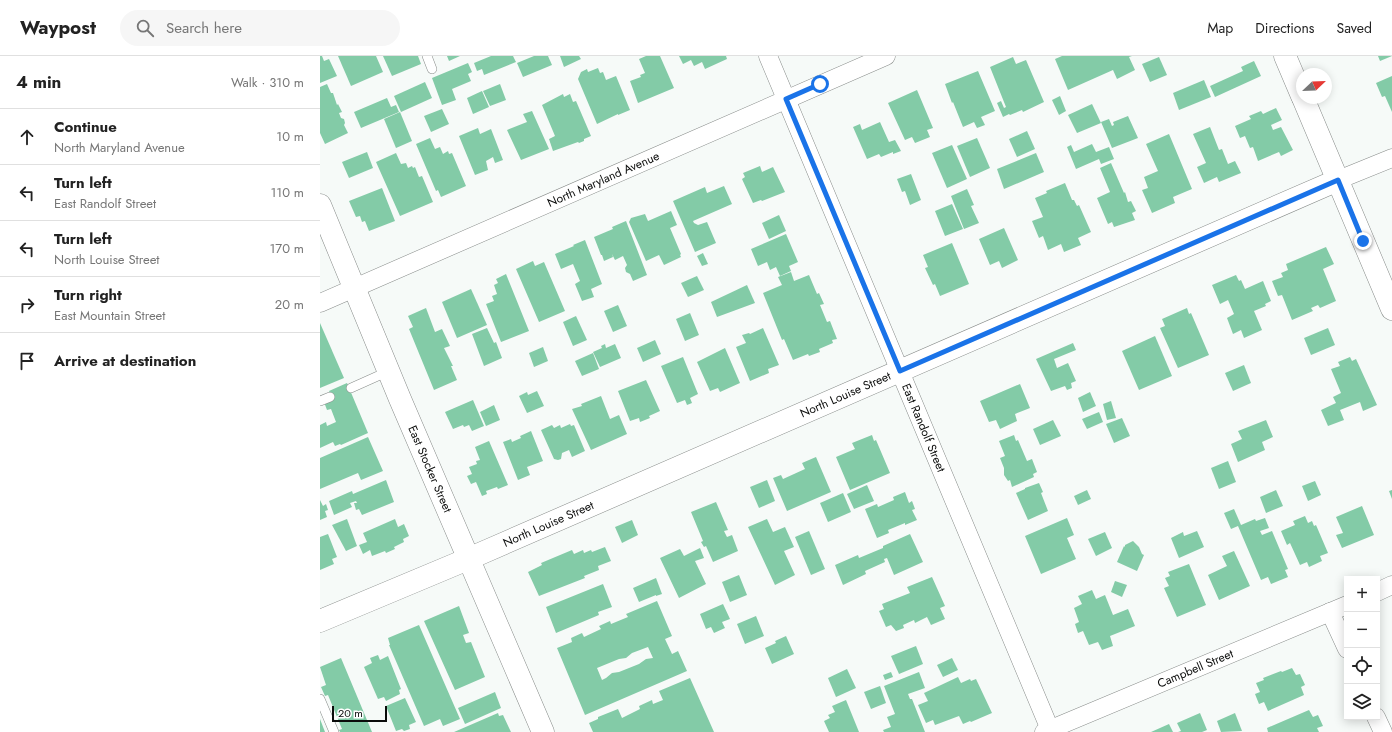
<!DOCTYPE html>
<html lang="en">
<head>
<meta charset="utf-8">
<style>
	:root { --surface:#fff; --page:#f6f6f6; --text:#222; --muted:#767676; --line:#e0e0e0 }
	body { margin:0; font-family:Jost,sans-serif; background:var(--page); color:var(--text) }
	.controls { position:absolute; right:12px; bottom:12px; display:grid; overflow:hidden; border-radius:0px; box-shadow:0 2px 10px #0003 }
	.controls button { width:36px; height:36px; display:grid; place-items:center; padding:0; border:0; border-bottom:1px solid var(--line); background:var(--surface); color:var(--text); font:20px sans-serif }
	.compass { position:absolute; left:976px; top:12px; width:36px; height:36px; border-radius:50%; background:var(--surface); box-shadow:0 2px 10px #0003; rotate:67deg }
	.scale { position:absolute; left:12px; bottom:10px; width:55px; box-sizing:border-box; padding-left:4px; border:2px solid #0b0c0b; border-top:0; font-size:11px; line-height:14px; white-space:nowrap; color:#0b0c0b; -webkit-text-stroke:3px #fff; paint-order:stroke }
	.stop { position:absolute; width:12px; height:12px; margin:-9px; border:3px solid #1a73e8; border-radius:50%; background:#fff }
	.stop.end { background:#1a73e8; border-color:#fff; box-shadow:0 1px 4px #0008 }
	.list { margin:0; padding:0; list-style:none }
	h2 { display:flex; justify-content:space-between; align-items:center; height:52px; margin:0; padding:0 16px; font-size:17px }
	h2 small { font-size:13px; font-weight:400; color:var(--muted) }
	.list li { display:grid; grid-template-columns:26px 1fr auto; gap:12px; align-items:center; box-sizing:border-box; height:56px; padding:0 16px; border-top:1px solid var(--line) }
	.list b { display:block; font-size:15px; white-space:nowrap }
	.list p { margin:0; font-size:13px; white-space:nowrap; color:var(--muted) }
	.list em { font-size:13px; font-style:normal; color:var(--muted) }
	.icon { flex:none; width:22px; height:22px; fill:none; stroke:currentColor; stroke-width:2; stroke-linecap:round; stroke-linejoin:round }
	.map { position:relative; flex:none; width:1072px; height:676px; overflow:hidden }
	header { display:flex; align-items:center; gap:24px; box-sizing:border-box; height:56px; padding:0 20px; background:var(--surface); border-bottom:1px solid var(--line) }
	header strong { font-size:19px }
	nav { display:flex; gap:22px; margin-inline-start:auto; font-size:14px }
	.search { width:280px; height:36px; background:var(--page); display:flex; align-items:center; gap:10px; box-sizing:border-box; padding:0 14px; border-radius:22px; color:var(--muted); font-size:15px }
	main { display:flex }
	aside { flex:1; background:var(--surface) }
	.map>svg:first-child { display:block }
	.building { fill:#83cba7; fill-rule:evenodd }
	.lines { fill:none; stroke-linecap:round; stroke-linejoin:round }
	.service-casing { stroke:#888c8a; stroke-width:10 }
	.minor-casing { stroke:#888c8a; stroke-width:19 }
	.tertiary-casing { stroke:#888c8a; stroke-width:23 }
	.service { stroke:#fff; stroke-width:9 }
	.minor { stroke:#fff; stroke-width:18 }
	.tertiary { stroke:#fff; stroke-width:22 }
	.route { stroke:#1a73e8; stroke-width:5 }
	.labels { text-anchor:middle; stroke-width:3; stroke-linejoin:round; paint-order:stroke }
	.street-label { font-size:12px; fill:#0b0c0b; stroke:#fff }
</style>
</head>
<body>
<header>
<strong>Waypost</strong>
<div class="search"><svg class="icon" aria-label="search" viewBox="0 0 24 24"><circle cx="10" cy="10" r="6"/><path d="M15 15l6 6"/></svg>Search here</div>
<nav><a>Map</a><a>Directions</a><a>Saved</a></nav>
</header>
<main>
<aside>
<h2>4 min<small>Walk · 310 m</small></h2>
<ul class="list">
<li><svg class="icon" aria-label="ahead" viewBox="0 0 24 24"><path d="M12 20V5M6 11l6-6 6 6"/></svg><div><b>Continue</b><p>North Maryland Avenue</p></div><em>10 m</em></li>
<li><svg class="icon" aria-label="left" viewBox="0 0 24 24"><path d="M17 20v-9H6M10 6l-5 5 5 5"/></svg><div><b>Turn left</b><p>East Randolf Street</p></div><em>110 m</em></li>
<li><svg class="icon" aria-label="left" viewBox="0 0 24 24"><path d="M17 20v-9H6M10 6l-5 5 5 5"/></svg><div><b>Turn left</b><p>North Louise Street</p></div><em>170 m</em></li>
<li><svg class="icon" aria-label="right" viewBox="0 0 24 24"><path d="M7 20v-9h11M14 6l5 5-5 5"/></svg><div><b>Turn right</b><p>East Mountain Street</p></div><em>20 m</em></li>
<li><svg class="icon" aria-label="arrive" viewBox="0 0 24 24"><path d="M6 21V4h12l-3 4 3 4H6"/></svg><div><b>Arrive at destination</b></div></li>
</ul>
</aside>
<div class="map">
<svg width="1072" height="676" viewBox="0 0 1072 676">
	<rect width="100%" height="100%" fill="#f6faf8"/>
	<g class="building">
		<path d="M 0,0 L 2,0 L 4,5 L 9,3 L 17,20 L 0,27 Z"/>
		<path d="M 18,0 L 56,0 L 63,16 L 31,30 Z"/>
		<path d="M 63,0 L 98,0 L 101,8 L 72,20 Z"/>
		<path d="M 127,0 L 140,0 L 129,5 Z"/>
		<path d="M 171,0 L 193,0 L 196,6 L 164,19 L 162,13 L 157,15 L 154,7 Z"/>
		<path d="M 214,0 L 228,0 L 232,9 L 203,21 L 197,7 Z"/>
		<path d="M 240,0 L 259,0 L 261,3 L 244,11 Z"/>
		<path d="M 326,0 L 340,0 L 354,32 L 318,47 L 310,25 L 321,21 L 320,19 L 325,17 L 319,3 Z"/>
		<path d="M 359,0 L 406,0 L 407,3 L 385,13 L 382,6 L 374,10 L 371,4 L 363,8 Z"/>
		<path d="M 742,0 L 812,0 L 809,1 L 815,14 L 797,23 L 793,14 L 748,34 L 735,3 Z"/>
		<path d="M 1058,0 L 1072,0 L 1060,5 Z"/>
		<path d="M 693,1 L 696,8 L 706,4 L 724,46 L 703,56 L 702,54 L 690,59 L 689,58 L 683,61 L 677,47 L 681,45 L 684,52 L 686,51 L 670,11 Z"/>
		<path d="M 839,1 L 847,19 L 830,26 L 822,8 Z"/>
		<path d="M 934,5 L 941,20 L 895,41 L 890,30 L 923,15 L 921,11 Z"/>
		<path d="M 148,7 L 152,16 L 148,18 L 151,25 L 132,33 L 136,44 L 122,49 L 112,22 Z"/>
		<path d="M 278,12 L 280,17 L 283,16 L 286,24 L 296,20 L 310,54 L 298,59 L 298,58 L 277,68 L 258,23 L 261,16 L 267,13 L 268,16 Z"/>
		<path d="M 658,15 L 675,55 L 661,61 L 665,69 L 657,72 L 654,66 L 643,71 L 633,46 L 632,47 L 625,28 Z"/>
		<path d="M 1072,20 L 1072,56 L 1065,40 L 1062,41 L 1056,27 Z"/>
		<path d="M 884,24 L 891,41 L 859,54 L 853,37 Z"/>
		<path d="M 105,26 L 112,42 L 81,56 L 74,40 Z"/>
		<path d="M 7,28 L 11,37 L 13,37 L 17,49 L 18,48 L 22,56 L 19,57 L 21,62 L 24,63 L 25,67 L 24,69 L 28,77 L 5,88 L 0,77 L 0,31 Z"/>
		<path d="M 180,28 L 186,44 L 170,50 L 163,35 Z"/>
		<path d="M 597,34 L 613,72 L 607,74 L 610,81 L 595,87 L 592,81 L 585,84 L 568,47 Z"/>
		<path d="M 162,35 L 169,51 L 153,58 L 147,42 Z"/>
		<path d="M 243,38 L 244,41 L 250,38 L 253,46 L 256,45 L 271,80 L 264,83 L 264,85 L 259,87 L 258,86 L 233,95 L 229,83 L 235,80 L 222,49 Z"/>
		<path d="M 740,40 L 746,55 L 739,59 L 732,44 Z"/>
		<path d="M 67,42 L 71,51 L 76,49 L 79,56 L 41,72 L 34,56 Z"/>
		<path d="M 772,48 L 781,67 L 757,77 L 748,59 Z"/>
		<path d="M 956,52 L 962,64 L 951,69 L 953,74 L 961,71 L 973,94 L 961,100 L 959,96 L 938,105 L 933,91 L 930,92 L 925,80 L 920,82 L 915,70 L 931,63 L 929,60 L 941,55 L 943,58 Z"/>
		<path d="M 122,53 L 129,68 L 111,76 L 104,60 Z"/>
		<path d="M 212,55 L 229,93 L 201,104 L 187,74 L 207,66 L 203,58 Z"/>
		<path d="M 80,56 L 92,85 L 76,92 L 64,63 Z"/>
		<path d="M 808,60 L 818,82 L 792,92 L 781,66 L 789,63 L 792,70 L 794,69 L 793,66 Z"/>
		<path d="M 560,66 L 569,86 L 575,84 L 581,95 L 573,98 L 573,96 L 561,101 L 559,98 L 547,103 L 533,71 L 540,68 L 542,74 Z"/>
		<path d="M 890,71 L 899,94 L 902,93 L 908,108 L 915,105 L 921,117 L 899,126 L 897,121 L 884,127 L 877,111 L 886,107 L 873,78 Z"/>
		<path d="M 158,72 L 160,78 L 171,73 L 183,104 L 175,107 L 173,101 L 166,105 L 168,114 L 155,119 L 139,80 Z"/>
		<path d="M 707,75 L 715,93 L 697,101 L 689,83 Z"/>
		<path d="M 849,78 L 872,133 L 853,141 L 855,147 L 832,157 L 822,134 L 828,132 L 824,121 L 838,115 L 826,88 Z"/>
		<path d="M 110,82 L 115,93 L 120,91 L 123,98 L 128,95 L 129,98 L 132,97 L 146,130 L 121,141 L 118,134 L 116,135 L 96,88 Z"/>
		<path d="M 657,82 L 670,112 L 650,121 L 637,90 Z"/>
		<path d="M 772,88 L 776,96 L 789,91 L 794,103 L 781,108 L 779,103 L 756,113 L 747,91 L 751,89 L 754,96 Z"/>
		<path d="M 632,89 L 647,123 L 627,132 L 612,97 Z"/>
		<path d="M 47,96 L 53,112 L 29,122 L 22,106 Z"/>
		<path d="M 76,97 L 81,108 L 86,107 L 88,112 L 92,110 L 93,112 L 95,111 L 99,121 L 102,120 L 113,146 L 80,160 L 56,106 Z"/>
		<path d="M 716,97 L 724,116 L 684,133 L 677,113 Z"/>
		<path d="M 791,107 L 804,137 L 805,136 L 808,146 L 811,145 L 816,155 L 812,157 L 815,164 L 794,171 L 792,166 L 788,168 L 777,142 L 790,136 L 780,112 Z"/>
		<path d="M 440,110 L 442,116 L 453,111 L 465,136 L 442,145 L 441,144 L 433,147 L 422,123 L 425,121 L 423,117 Z"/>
		<path d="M 591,118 L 601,144 L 590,149 L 585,135 L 582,136 L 577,123 Z"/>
		<path d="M 745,127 L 752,144 L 754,144 L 757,150 L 759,149 L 771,176 L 758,182 L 761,189 L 744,196 L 741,188 L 728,194 L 723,180 L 719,182 L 712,165 L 723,161 L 715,142 L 727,137 L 726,135 Z"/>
		<path d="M 404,130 L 412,148 L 373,165 L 374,167 L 378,169 L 387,166 L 396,187 L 375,196 L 353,145 L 385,131 L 387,137 Z"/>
		<path d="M 62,132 L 75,165 L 49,175 L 45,165 L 42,166 L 40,160 L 36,161 L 29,145 Z"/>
		<path d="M 647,133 L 654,149 L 651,150 L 659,167 L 644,173 L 631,140 Z"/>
		<path d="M 632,148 L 643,173 L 625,180 L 615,155 Z"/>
		<path d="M 351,155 L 357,169 L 350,172 L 361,198 L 360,199 L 361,201 L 344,209 L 339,199 L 326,205 L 309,166 L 311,162 L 325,158 L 328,165 Z"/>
		<path d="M 459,159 L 466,175 L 449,183 L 442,167 Z"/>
		<path d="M 306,165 L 327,219 L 313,225 L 310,218 L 306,216 L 305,212 L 307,209 L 303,200 L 295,204 L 292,198 L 293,201 L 284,205 L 282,199 L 281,199 L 274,181 L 293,173 L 292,171 Z"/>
		<path d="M 684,172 L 698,204 L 682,212 L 679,205 L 670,209 L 659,183 Z"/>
		<path d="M 466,178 L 478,206 L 469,210 L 471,215 L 460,220 L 456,211 L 450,214 L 447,206 L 438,210 L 431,193 Z"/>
		<path d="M 265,184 L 282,228 L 271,233 L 274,241 L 262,245 L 255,228 L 260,225 L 253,208 L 241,213 L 235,198 L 254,190 L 253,189 Z"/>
		<path d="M 632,187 L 649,228 L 620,240 L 615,228 L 613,229 L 605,212 L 608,211 L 603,199 Z"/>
		<path d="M 1006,191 L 1014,208 L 1003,213 L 1016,245 L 1000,252 L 998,249 L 991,252 L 993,255 L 972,264 L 962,239 L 958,240 L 952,225 L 963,221 L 961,217 L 968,214 L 966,208 Z"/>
		<path d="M 383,197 L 388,208 L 382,210 L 377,200 Z"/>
		<path d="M 213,205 L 215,210 L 224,206 L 245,255 L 219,266 L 196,213 Z"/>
		<path d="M 471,216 L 474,225 L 489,219 L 497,238 L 499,237 L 504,248 L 500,249 L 507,266 L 510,265 L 517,283 L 512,284 L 513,287 L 499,293 L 500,296 L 489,300 L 488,298 L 473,304 L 464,283 L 462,284 L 443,237 L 462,229 L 458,221 Z"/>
		<path d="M 186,218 L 209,275 L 181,286 L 166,248 L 174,245 L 172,240 L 177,238 L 174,229 L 178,227 L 176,223 Z"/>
		<path d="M 916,219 L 919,225 L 921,224 L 925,233 L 943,225 L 951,245 L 945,248 L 946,250 L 934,255 L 942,274 L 924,282 L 921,274 L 913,278 L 907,262 L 914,258 L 908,244 L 900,248 L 892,229 Z"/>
		<path d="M 377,220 L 384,234 L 368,241 L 361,227 Z"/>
		<path d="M 427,229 L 435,247 L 397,261 L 391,246 Z"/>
		<path d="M 151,233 L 167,269 L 137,282 L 122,246 Z"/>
		<path d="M 298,249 L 307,270 L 293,276 L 284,255 Z"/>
		<path d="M 106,252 L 115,276 L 122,273 L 130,290 L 124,292 L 133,310 L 131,310 L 137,324 L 114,334 L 89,273 L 93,271 L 88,260 Z"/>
		<path d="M 867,252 L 869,258 L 871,257 L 889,299 L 858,312 L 840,272 L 845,270 L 842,263 Z"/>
		<path d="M 370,257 L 379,279 L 365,285 L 356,263 Z"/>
		<path d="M 256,260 L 267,284 L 253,290 L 243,266 Z"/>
		<path d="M 0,267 L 24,322 L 0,332 Z"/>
		<path d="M 167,272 L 174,287 L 176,286 L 182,302 L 164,310 L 152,278 Z"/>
		<path d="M 443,272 L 459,309 L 448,313 L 449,317 L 430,325 L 416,291 L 426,287 L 422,279 L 429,277 L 430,278 Z"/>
		<path d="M 1008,272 L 1015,289 L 991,299 L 984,282 Z"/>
		<path d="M 835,280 L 852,320 L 819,334 L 802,295 Z"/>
		<path d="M 335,284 L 341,298 L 323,306 L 317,292 Z"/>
		<path d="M 753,287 L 756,294 L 734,303 L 737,312 L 748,307 L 756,325 L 751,327 L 752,332 L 747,334 L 745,330 L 731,335 L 716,303 Z"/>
		<path d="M 285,288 L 286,292 L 295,288 L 301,302 L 280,311 L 273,296 L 282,292 L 281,290 Z"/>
		<path d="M 223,291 L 228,305 L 214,311 L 209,297 Z"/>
		<path d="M 405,292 L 420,327 L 400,336 L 398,332 L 390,335 L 377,306 Z"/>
		<path d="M 273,297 L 279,313 L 262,320 L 255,305 Z"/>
		<path d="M 363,301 L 378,338 L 370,342 L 372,347 L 367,349 L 365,344 L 357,347 L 341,310 Z"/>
		<path d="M 1030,301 L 1032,305 L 1036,303 L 1057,349 L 1043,355 L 1040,346 L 1020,354 L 1024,364 L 1008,370 L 1001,354 L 1016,347 L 1013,341 L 1021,337 L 1011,313 L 1020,310 L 1018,306 Z"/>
		<path d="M 924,309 L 931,327 L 913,335 L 905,317 Z"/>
		<path d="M 326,324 L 340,355 L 329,360 L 330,362 L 320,366 L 319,362 L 310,365 L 298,335 Z"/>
		<path d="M 27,327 L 48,377 L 21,389 L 20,388 L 15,390 L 13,386 L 0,392 L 0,369 L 6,366 L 7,370 L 16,366 L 11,353 L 7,354 L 4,346 L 12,343 L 9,335 Z"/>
		<path d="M 700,328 L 710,352 L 695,358 L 697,365 L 680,373 L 676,364 L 669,366 L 660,345 Z"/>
		<path d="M 217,335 L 224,350 L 207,357 L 199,340 L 207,336 L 208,339 Z"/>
		<path d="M 770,336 L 776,350 L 763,356 L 758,342 Z"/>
		<path d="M 281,340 L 290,363 L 299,359 L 307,378 L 271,394 L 252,353 L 262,350 L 261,348 Z"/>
		<path d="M 153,344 L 164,370 L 152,375 L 149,369 L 144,371 L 143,369 L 133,373 L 125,356 Z"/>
		<path d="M 791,345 L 796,362 L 787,364 L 783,348 Z"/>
		<path d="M 174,349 L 180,364 L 166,370 L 160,356 Z"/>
		<path d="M 779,356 L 783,366 L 767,373 L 762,363 Z"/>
		<path d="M 802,362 L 810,380 L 794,387 L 786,368 Z"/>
		<path d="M 733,364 L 741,380 L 720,389 L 713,373 Z"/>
		<path d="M 946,364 L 953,381 L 942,386 L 945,394 L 918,406 L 911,388 L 922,383 L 918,375 Z"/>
		<path d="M 250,368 L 251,370 L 254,369 L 265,395 L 252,401 L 249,394 L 242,397 L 241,403 L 238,404 L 234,403 L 221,374 L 232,369 L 234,372 L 240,369 L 241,372 Z"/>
		<path d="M 211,375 L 223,405 L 207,411 L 210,419 L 198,424 L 183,386 L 191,383 L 192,386 L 201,382 L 200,380 Z"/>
		<path d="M 552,379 L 554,385 L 556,384 L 570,417 L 530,434 L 516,401 L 535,393 L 532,387 Z"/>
		<path d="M 694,379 L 696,385 L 698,384 L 707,405 L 712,403 L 717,416 L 713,418 L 714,421 L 692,431 L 690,424 L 688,425 L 684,419 L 684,412 L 680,402 L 685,400 L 679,385 Z"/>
		<path d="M 48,381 L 63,415 L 41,424 L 38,417 L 0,433 L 0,402 Z"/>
		<path d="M 169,385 L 188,429 L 178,433 L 177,431 L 166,435 L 167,438 L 162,440 L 156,426 L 151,428 L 147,420 L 152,418 L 149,411 L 157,408 L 156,405 L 160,404 L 155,391 Z"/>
		<path d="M 496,401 L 511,436 L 467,455 L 453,422 L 461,419 L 463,423 L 485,413 L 482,407 Z"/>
		<path d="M 908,405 L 916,426 L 899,433 L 891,412 Z"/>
		<path d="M 66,424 L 74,446 L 42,459 L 39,453 L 36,454 L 34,447 L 37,447 L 36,445 L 30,447 L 32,451 L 14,459 L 9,445 L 32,435 L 33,438 Z"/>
		<path d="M 447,424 L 455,445 L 439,452 L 430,431 Z"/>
		<path d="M 995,425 L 1001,439 L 988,445 L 982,430 Z"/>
		<path d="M 719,427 L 723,436 L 721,437 L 728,455 L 708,464 L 696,437 L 705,433 L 705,432 Z"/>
		<path d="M 547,429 L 554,445 L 534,453 L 527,438 Z"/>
		<path d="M 767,434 L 771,443 L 758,449 L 754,440 Z"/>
		<path d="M 956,434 L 963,450 L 946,457 L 940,441 Z"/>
		<path d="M 1072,434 L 1072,443 L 1069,435 Z"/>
		<path d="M 585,436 L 589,447 L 592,445 L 595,453 L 592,454 L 597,464 L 585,469 L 585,467 L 568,474 L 569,477 L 557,482 L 545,453 L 557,448 L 558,451 L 574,444 L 573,441 Z"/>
		<path d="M 523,437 L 531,456 L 508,466 L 500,447 Z"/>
		<path d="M 0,444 L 3,450 L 6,448 L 8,454 L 5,455 L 7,461 L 0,464 Z"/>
		<path d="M 396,446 L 408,474 L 404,475 L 407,481 L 412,479 L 418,495 L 393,506 L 386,490 L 384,491 L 381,486 L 383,485 L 371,456 Z"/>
		<path d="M 1042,450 L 1054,479 L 1022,492 L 1016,479 L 1023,477 L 1016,461 Z"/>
		<path d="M 914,453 L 921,469 L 935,463 L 936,465 L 945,462 L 949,472 L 940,475 L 942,479 L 952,475 L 968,513 L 965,514 L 968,521 L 951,528 L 948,521 L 941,524 L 918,470 L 911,473 L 904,457 Z"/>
		<path d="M 985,460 L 988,467 L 992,465 L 994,470 L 996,469 L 1008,497 L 1000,500 L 1002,505 L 989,511 L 987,506 L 980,509 L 970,487 L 967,489 L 961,475 L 975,469 L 973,465 Z"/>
		<path d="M 747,462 L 754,479 L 747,482 L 756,503 L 721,518 L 705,480 Z"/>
		<path d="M 27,463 L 37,490 L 26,495 L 12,469 Z"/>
		<path d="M 75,463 L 78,471 L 84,468 L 89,480 L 83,483 L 84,486 L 74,491 L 75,493 L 66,497 L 65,495 L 52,500 L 50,494 L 43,498 L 39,489 L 47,486 L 43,477 Z"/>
		<path d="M 447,463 L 453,476 L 465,471 L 474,491 L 464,495 L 475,519 L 455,529 L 428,471 Z"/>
		<path d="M 312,464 L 318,479 L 302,487 L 295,471 Z"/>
		<path d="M 489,475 L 505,513 L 491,519 L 475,481 Z"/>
		<path d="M 877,475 L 884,491 L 859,502 L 851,482 L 863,476 L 864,480 Z"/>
		<path d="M 785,476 L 792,492 L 776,500 L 768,483 Z"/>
		<path d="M 8,478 L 17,501 L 12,503 L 14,508 L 0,514 L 0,481 Z"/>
		<path d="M 590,478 L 603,506 L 574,519 L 567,502 L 564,503 L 565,506 L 545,515 L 546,518 L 523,529 L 515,509 L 538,499 L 539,502 L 563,492 L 563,490 Z"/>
		<path d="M 813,485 L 819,491 L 822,498 L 824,499 L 817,515 L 797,506 L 804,490 L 805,491 L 805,489 Z"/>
		<path d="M 285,491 L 291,505 L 278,510 L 279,514 L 264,520 L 265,522 L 219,540 L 208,516 L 222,509 L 221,507 L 252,494 L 254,498 L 263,494 L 264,497 L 271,494 L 272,496 Z"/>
		<path d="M 380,492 L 384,502 L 375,505 L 386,528 L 359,542 L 340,502 L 360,493 L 364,500 Z"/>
		<path d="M 914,495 L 930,530 L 899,544 L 888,519 L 907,510 L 902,500 Z"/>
		<path d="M 869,508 L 886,549 L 857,561 L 844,532 L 849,530 L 845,522 L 850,520 L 848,516 Z"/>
		<path d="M 419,519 L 427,539 L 410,546 L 402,526 Z"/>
		<path d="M 612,521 L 625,550 L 620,552 L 625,563 L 611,569 L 607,561 L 595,567 L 594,564 L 583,569 L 584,572 L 576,575 L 571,569 L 566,571 L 559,555 L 564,553 L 562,548 L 590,537 L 587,531 Z"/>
		<path d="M 336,522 L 342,538 L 336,540 L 336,539 L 319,546 L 313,532 Z"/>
		<path d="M 795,525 L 807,529 L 802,541 L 791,536 Z"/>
		<path d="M 283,528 L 292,551 L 278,556 L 279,559 L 236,577 L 226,551 Z"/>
		<path d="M 772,534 L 776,543 L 785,539 L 793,559 L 808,553 L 815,570 L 790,580 L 793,590 L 782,594 L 778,586 L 769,589 L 763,575 L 758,577 L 755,568 L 759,566 L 754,552 L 762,548 L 758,540 Z"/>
		<path d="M 337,545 L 352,580 L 345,583 L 352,598 L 358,595 L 367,615 L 265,659 L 237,592 L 252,586 L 251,582 L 262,577 L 264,581 L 281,573 L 279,570 L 290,565 L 291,568 L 308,561 L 306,558 ZM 328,591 L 333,602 L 326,603 L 319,608 L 299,616 L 292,617 L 286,622 L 282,624 L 277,612 L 299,603 L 306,602 L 312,597 Z"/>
		<path d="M 403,548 L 410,563 L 402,566 L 405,572 L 394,577 L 391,571 L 386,573 L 380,558 Z"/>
		<path d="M 139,550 L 149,577 L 143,579 L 146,587 L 151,586 L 165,621 L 135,634 L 104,565 Z"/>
		<path d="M 436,560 L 444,580 L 425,588 L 417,568 Z"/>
		<path d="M 99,569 L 140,663 L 123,670 L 120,663 L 104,670 L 69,589 L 70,589 L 68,582 Z"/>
		<path d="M 466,580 L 474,598 L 452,608 L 445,592 L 456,587 L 455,585 Z"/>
		<path d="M 596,590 L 603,608 L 579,618 L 571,600 Z"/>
		<path d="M 58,599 L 60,604 L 68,600 L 81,633 L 79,634 L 80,638 L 66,645 L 64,641 L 58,643 L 44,611 L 52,607 L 50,602 Z"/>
		<path d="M 21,602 L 52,676 L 20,676 L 19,674 L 22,673 L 8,639 L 5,640 L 1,631 L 6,629 L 0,611 Z"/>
		<path d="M 632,602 L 638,614 L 623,621 L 617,609 Z"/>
		<path d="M 972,612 L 976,619 L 980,618 L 985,629 L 981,631 L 984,639 L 948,655 L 944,646 L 939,648 L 935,638 L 940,636 L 936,627 L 944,624 L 943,622 L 961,615 L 962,616 Z"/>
		<path d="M 527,613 L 536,632 L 516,641 L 508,622 Z"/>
		<path d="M 571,616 L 573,621 L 565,624 L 563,619 Z"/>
		<path d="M 599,616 L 605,632 L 588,638 L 590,643 L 592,643 L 605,676 L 564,676 L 563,674 L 571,671 L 567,661 L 575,658 L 564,630 Z"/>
		<path d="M 638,621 L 641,627 L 650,623 L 651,625 L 656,623 L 672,657 L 651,666 L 650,665 L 643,668 L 639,660 L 615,669 L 613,664 L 606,667 L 598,649 L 608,645 L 604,637 Z"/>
		<path d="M 370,622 L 394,676 L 273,676 L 269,667 L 278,663 L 278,661 L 298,653 L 302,662 L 320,653 L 319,650 L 332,644 L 333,648 L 343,644 L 339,635 Z"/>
		<path d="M 560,630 L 566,647 L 551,653 L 544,636 Z"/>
		<path d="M 175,636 L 181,652 L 145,668 L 138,652 Z"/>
		<path d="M 85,642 L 96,666 L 89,669 L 90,673 L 84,675 L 82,673 L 76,675 L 66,650 Z"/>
		<path d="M 526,644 L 539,676 L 509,676 L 504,665 L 510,662 L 508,659 L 515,656 L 512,650 Z"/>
		<path d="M 989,654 L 993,661 L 998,659 L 1003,670 L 997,672 L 999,676 L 948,676 L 947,672 Z"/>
		<path d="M 178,657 L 179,660 L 183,659 L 191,676 L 134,676 Z"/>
		<path d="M 880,657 L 887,674 L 882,676 L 858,676 L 861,675 L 857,667 Z"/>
		<path d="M 915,657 L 922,675 L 901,676 L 897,665 Z"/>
		<path d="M 0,663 L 5,676 L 0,676 Z"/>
		<path d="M 849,668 L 853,676 L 831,676 Z"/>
	</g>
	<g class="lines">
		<g class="service-casing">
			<g id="service">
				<path d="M 107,0 L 112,13"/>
				<path d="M 31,332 L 69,315"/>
				<path d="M 0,345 L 10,341"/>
				<path d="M 0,643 L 14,676"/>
			</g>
		</g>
		<g class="minor-casing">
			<g id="minor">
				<path id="s1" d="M 448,0 L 731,676"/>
				<path d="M 1018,124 L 1072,102"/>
				<path id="s2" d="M 0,247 L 566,0"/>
				<path d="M 1057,536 L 1072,529"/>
				<path d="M 1010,556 L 1027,593"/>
				<path d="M 1056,661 L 1063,676"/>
				<path id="s3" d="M 724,676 L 1027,549"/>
			</g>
		</g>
		<g class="tertiary-casing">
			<g id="tertiary">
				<path d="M 965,0 L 982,40"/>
				<path d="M 983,42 L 1072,253"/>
				<path id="s4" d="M 0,149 L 80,343 L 223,676"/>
				<path id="s5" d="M 0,565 L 148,503 L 1018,124"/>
			</g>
		</g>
		<use href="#service" class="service"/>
		<use href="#minor" class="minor"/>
		<use href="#tertiary" class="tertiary"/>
	</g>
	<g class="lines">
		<path class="route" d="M 500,28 L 466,43 L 580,315 L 1018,124 L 1043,185"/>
	</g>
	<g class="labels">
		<g class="street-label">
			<text dy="4" stroke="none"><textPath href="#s2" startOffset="309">North Maryland Avenue</textPath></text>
			<text dy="4" stroke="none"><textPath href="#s5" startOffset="572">North Louise Street</textPath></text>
			<text dy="4" stroke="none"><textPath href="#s1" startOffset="403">East Randolf Street</textPath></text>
			<text dy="4" stroke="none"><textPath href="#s4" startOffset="286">East Stocker Street</textPath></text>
			<text dy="4" stroke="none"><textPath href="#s5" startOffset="248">North Louise Street</textPath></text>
			<text dy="4" stroke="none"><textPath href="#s3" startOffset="164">Campbell Street</textPath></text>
		</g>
	</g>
</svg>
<div class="controls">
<button>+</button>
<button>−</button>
<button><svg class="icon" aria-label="locate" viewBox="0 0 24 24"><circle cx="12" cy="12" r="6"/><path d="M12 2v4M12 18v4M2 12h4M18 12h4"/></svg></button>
<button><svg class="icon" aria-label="layers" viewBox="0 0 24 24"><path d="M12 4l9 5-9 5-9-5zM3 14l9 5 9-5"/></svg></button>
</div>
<svg class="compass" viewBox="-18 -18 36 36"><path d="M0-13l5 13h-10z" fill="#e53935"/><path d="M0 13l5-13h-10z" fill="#767676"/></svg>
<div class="scale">20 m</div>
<div class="stop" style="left:500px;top:28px"></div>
<div class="stop end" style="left:1043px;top:185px"></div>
</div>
</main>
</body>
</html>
